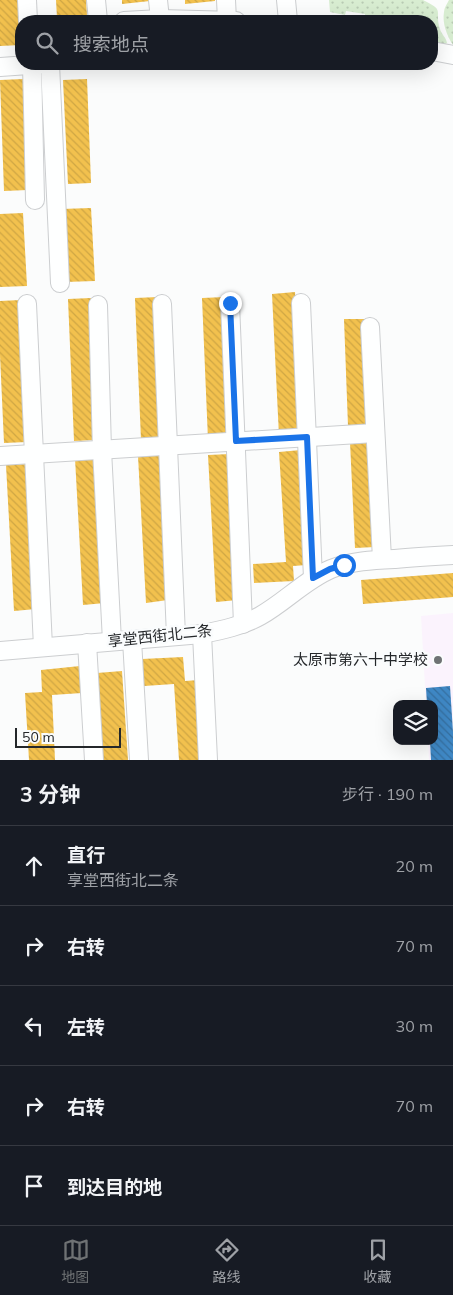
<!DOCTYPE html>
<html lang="zh">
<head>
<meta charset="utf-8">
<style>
	:root { --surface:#171b24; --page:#20242c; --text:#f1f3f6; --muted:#9ea1a6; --line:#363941; --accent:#6f7274 }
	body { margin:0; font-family:Mulish,"Noto Sans SC",sans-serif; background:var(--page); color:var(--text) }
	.controls { position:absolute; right:15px; bottom:15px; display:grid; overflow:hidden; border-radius:10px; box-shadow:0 5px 20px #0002 }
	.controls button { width:45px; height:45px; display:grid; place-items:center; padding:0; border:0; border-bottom:1px solid var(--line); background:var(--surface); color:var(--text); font:25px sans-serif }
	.scale { position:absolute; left:15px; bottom:12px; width:106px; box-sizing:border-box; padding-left:5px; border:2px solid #24272a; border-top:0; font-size:14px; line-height:18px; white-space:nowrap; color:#24272a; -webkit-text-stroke:4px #fafcfd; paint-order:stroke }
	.stop { position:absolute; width:15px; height:15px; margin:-11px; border:4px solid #1a73e8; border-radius:50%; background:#fff }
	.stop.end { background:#1a73e8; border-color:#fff; box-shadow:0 1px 5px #0008 }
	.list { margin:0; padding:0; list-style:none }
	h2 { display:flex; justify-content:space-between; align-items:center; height:65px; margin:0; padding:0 20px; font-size:21px }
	h2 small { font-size:16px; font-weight:400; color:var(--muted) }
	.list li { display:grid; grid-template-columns:32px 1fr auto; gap:15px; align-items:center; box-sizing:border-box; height:80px; padding:0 20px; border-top:1px solid var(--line) }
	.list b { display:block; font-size:19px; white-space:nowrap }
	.list p { margin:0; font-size:16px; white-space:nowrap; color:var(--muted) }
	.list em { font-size:16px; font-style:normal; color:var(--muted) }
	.icon { flex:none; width:28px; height:28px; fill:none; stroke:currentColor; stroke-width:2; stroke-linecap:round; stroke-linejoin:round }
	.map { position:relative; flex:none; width:453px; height:760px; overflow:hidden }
	.search { position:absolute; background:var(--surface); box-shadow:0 5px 20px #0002; left:15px; right:15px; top:15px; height:55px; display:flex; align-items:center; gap:12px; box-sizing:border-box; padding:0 18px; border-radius:20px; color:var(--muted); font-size:19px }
	.sheet { height:465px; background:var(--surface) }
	nav { display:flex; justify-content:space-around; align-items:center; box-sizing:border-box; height:70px; border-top:1px solid var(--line); background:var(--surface); font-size:14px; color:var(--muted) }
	nav a { display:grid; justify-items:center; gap:2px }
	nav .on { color:var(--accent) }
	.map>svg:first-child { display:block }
	.education { fill:#fbf3fd }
	.grass { fill:url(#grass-dots) }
	.homes { fill:url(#homes-back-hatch) }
	.schools { fill:url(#schools-back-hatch) }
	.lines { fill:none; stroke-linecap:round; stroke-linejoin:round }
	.minor-casing { stroke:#ccced0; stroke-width:20 }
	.minor { stroke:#feffff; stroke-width:18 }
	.route { stroke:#1a73e8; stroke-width:6 }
	.poi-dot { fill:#6f7274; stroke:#fafcfd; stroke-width:2 }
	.labels { text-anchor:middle; stroke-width:5; stroke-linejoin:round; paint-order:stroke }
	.street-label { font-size:15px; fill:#24272a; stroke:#fafcfd }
	.poi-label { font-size:15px; fill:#24272a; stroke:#fafcfd; text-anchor:end }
</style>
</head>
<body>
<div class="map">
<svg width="453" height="760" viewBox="0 0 453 760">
	<defs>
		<pattern id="grass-dots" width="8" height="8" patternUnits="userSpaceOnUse" patternTransform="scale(1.25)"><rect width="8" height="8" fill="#d8edd1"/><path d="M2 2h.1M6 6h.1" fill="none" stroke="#b9cbb4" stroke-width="1.8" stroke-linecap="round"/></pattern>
		<pattern id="homes-back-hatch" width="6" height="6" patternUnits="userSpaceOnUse" patternTransform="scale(1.25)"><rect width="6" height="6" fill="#f2c14e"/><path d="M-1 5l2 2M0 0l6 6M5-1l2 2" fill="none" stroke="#cfa644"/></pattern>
		<pattern id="schools-back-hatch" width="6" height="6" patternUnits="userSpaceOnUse" patternTransform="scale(1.25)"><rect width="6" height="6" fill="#3f88c5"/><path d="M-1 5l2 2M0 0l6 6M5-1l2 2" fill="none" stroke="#356fa0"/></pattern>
	</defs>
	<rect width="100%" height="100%" fill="#fbfcfc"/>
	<path class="education" d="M 453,613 L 453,760 L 429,760 L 428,741 L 434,741 L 434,704 L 426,704 L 421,616 Z"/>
	<g class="grass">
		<path d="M 329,0 L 423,0 C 446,11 434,10 440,29 C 441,34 446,37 447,43 L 445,44 L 432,42 L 432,21 L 365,21 L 365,14 L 346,11 L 345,15 L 330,12 Z"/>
		<path d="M 449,0 L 453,0 L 453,45 C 447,36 442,23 444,12 C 444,8 447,4 449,0 Z"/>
	</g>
	<g class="homes">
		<path d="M 0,0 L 19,0 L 21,45 L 0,46 Z"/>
		<path d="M 56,0 L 86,0 L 87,16 L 57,18 Z"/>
		<path d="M 122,0 L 150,0 L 150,1 L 122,4 Z"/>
		<path d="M 185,0 L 215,0 L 215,1 L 185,4 Z"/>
		<path d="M 24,79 L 28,190 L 4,191 L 0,80 Z"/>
		<path d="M 87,79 L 91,183 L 68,184 L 63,80 Z"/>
		<path d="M 91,208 L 95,281 L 65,282 L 61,209 Z"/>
		<path d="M 23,213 L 27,286 L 0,287 L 0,214 Z"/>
		<path d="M 295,292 L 302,435 L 279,436 L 272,294 Z"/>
		<path d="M 158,297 L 164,439 L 141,440 L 135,298 Z"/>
		<path d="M 225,297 L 231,439 L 208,440 L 202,298 Z"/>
		<path d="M 91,298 L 97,440 L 74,441 L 68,299 Z"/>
		<path d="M 21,300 L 27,442 L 4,443 L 0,355 L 0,301 Z"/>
		<path d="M 344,319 L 364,319 L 368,425 L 348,426 Z"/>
		<path d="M 370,441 L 375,547 L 355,548 L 350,442 Z"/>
		<path d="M 301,450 L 307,565 L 293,566 L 294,581 L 254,583 L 253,564 L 286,562 L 279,452 Z"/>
		<path d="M 230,454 L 238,600 L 216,602 L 208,455 Z"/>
		<path d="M 160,455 L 168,600 L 146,603 L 138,456 Z"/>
		<path d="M 97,457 L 105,603 L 83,605 L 75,458 Z"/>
		<path d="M 29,464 L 36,609 L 14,611 L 6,465 Z"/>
		<path d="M 453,573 L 453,597 L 363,604 L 361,580 Z"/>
		<path d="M 183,657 L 185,681 L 199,680 L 204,760 L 179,760 L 174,684 L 144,686 L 142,659 Z"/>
		<path d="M 80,666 L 82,693 L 52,695 L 55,760 L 29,760 L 25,693 L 42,692 L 41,670 Z"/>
		<path d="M 122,671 L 128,760 L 103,760 L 97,673 Z"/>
	</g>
	<path class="schools" d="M 450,686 L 453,732 L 453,760 L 431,760 L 430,741 L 434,741 L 434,704 L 427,704 L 426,688 Z"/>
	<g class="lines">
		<g class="minor-casing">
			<g id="minor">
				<path d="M 27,0 L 28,21"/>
				<path d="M 96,0 L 98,21"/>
				<path d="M 158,0 L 160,19"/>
				<path d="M 226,0 L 227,20"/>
				<path d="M 286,0 L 288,21"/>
				<path d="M 124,21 L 160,19 L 236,21"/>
				<path d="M 432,51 L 453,55"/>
				<path d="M 32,64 L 35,200"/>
				<path d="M 50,64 L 60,283"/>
				<path d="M 0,67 L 43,64"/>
				<path d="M 230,303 L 243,624"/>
				<path d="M 301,303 L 313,578"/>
				<path d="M 27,304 L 43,647"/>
				<path d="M 162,304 L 176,636"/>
				<path d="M 98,305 L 102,450 L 112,641"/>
				<path d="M 370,327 L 382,559"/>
				<path d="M 0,456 L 375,433"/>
				<path d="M 202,634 L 208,760"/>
				<path d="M 132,640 L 139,760"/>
				<path d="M 87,643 L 94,760"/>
				<path d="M 0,651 L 202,634 C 222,630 242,626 260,616 C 285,602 305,580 331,569 C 351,561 374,560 395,559 C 415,557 434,556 453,555"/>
			</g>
		</g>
		<use href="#minor" class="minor"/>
	</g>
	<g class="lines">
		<path class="route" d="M 230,303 L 236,441 L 307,437 L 313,578 L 330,569 L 344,565"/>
	</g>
	<circle class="poi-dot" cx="438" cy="660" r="5"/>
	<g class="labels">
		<g class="street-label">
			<text transform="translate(160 636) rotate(-6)" y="5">享堂西街北二条</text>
		</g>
		<g class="poi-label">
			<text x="428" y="665">太原市第六十中学校</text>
		</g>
	</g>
</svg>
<div class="controls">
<button><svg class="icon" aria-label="layers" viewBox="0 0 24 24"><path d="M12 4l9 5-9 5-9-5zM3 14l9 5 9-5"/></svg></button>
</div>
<div class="scale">50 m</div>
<div class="stop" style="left:344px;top:565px"></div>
<div class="stop end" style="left:230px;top:303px"></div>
<div class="search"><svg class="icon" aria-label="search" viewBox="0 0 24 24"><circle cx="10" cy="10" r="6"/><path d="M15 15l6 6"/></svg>搜索地点</div>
</div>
<section class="sheet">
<h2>3 分钟<small>步行 · 190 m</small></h2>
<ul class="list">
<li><svg class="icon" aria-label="ahead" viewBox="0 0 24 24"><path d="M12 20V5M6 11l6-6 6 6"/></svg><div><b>直行</b><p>享堂西街北二条</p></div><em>20 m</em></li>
<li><svg class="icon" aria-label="right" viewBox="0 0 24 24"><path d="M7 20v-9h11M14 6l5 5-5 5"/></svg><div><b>右转</b></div><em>70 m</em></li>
<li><svg class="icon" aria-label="left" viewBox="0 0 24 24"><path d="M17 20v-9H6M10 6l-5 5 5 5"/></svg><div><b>左转</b></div><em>30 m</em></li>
<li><svg class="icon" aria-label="right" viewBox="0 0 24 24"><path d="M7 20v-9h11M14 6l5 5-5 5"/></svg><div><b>右转</b></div><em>70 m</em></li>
<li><svg class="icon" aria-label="arrive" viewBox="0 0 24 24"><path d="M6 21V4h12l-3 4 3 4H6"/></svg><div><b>到达目的地</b></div></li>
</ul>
</section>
<nav>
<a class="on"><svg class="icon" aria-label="map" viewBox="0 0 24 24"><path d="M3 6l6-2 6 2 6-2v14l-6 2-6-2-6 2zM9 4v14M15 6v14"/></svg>地图</a>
<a><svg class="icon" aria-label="directions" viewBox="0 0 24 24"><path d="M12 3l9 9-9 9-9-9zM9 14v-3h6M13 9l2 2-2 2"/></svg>路线</a>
<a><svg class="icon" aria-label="saved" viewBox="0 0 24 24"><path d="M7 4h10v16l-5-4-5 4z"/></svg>收藏</a>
</nav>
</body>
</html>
